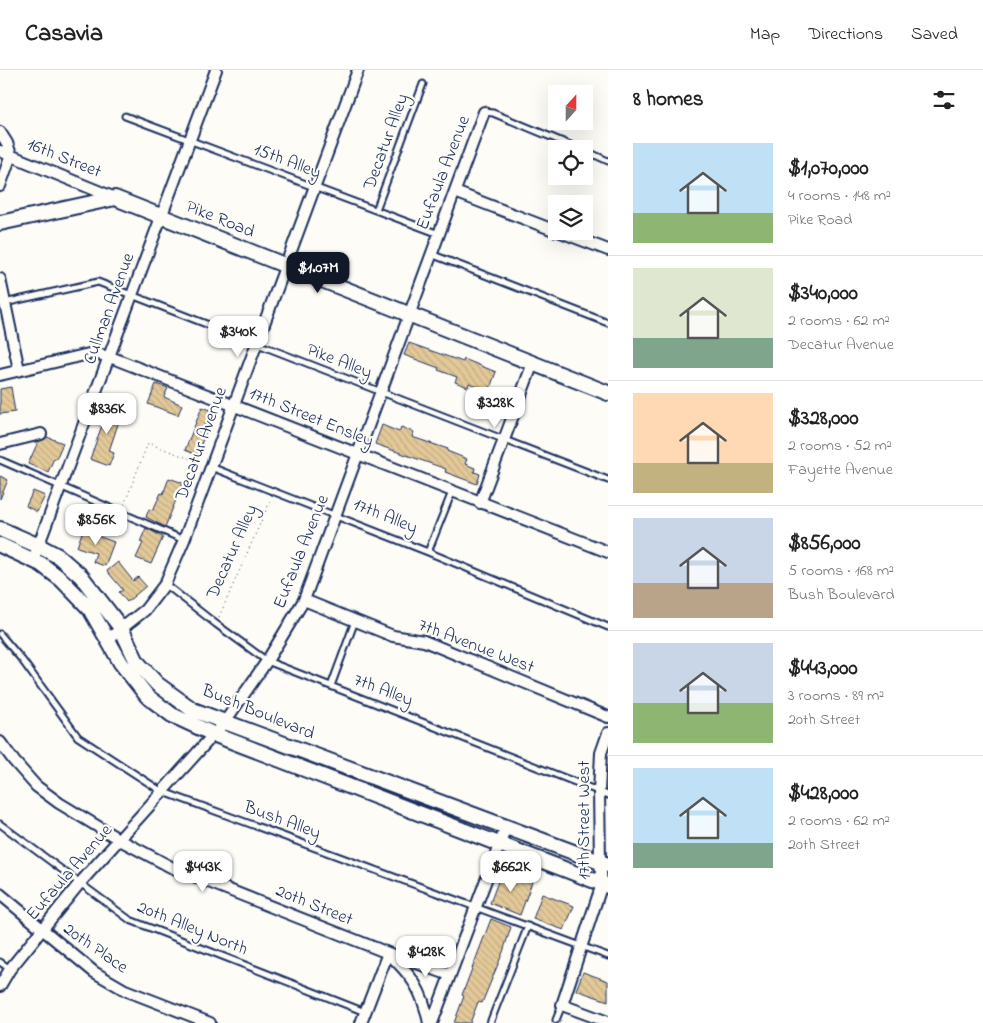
<!DOCTYPE html>
<meta charset="utf-8">
<style>
body{margin:0;font-family:"Indie Flower",sans-serif;background:#f6f6f6;color:#222;height:100vh;display:flex;flex-direction:column;font-size:19px;white-space:nowrap}
*{box-sizing:border-box;margin:0}
p{font-size:16px;color:#767676}
.icon{flex:none;width:28px;height:28px;fill:none;stroke:currentColor;stroke-width:2;stroke-linecap:round;stroke-linejoin:round}
.map{position:relative;flex:1;overflow:hidden}
.panel{display:flex;flex-direction:column;background:#fff;width:375px}
.panel>*{flex:none}
.needle{width:32px;rotate:21deg}
.buttons{position:absolute;left:548px;top:15px;display:grid;gap:10px}
.buttons a{display:grid;place-items:center;width:45px;height:45px;border-radius:0px;background:#fff;box-shadow:0 5px 20px #0002;font-size:25px}
.price{position:absolute;translate:-50% -42px;padding:0 11px;border-radius:10px;background:#fff;color:#222;font-size:16px;line-height:32px;filter:drop-shadow(0 1px 2px #0008)}
.price::after{content:'';position:absolute;left:50%;top:30px;width:15px;height:11px;margin-left:-8px;background:inherit;clip-path:polygon(0 0,100% 0,50% 100%)}
.price.on{background:#111827;color:#fff}
ul{padding:0;list-style:none}
li{display:flex;align-items:center;gap:15px;height:125px;padding:0 25px}
li+li{border-top:1px solid #e0e0e0}
li span{display:grid;place-items:center;flex:none;width:140px;height:100px;border-radius:0px;color:#555}
li>.icon{margin-inline-start:auto}
span .icon{width:60px;height:60px;fill:#fffc;stroke-width:1}
li b{font-size:21px}
h2{display:flex;justify-content:space-between;align-items:center;height:60px;padding:0 25px;font-size:21px}
header{display:flex;align-items:center;gap:30px;box-sizing:border-box;height:70px;padding:0 25px;background:#fff;border-bottom:1px solid #e0e0e0}
header strong{font-size:24px}
nav{display:flex;gap:28px;margin-inline-start:auto;font-size:18px}
main{display:flex;flex:1;min-height:0}
.map>svg:first-child{display:block}
</style>
<header>
<strong>Casavia</strong>
<nav><a>Map</a><a>Directions</a><a>Saved</a></nav>
</header>
<main>
<div class="map">
<svg width="608" height="953" viewBox="0 0 608 953">
<defs>
<pattern id="building-back-hatch" width="6" height="6" patternUnits="userSpaceOnUse" patternTransform="scale(1.25)"><rect width="6" height="6" fill="#e3c998"/><path d="M-1 5l2 2M0 0l6 6M5-1l2 2" fill="none" stroke="#c2ad85"/></pattern>
</defs>
<rect width="100%" height="100%" fill="#fdfcf7"/>
<filter id="ink" filterUnits="userSpaceOnUse"><feTurbulence type="fractalNoise" baseFrequency=".02" numOctaves="2"/><feDisplacementMap in="SourceGraphic" scale="10" xChannelSelector="R" yChannelSelector="G"/><feConvolveMatrix kernelMatrix="1 2 1 2 8 2 1 2 1" color-interpolation-filters="sRGB"/></filter>
<g filter="url(#ink)">
<path fill="url(#building-back-hatch)" stroke="#1b2f5e" d="M409 273 463 292 464 289 496 302 489 321 469 313 468 317 455 312 457 307 438 300 439 298 404 285Z
M156 314 168 318 164 327 182 335 178 345 148 334Z
M11 317 15 342 0 344V319Z
M111 330 124 336 109 381 114 383 109 396 90 389Z
M202 337 211 340 203 360 206 361 197 385 185 380Z
M382 355 399 362 401 357 414 362 412 367 448 379 447 381 467 389 465 394 475 398 474 402 480 404 477 414 445 402 446 399 375 374Z
M47 367 63 373 56 389 54 388 48 402 28 394 38 372 45 369Z
M0 406 8 410 0 429Z
M169 408 183 413 165 457 146 447 149 439 153 440 161 423 163 424Z
M33 421 45 426 37 442 26 436Z
M84 457 97 461 95 465 114 472 105 496 93 492 96 483 77 477Z
M146 458 163 467 151 494 136 488 143 473 140 472Z
M118 492 133 511 138 507 146 516 127 532 119 522 123 520 107 501Z
M502 801 532 812 520 845 490 833Z
M542 824 574 836 564 860 533 849Z
M491 849 511 857 503 882 482 933 478 932 470 953H454L464 926 462 925Z
M583 902 608 911V931L576 920Z"/>
<g fill="none" stroke-linecap="round" stroke-linejoin="round">
<g stroke="#1b2f5e" stroke-width="9">
<path id="lane" d="M484 42 493 43 580 79
M125 46 439 164
M584 80 608 91
M376 140 423 14
M431 184 608 253
M0 234 98 212 608 410
M0 390 184 470
M211 397 428 482 608 557
M428 482 452 422
M165 514 216 554 267 591 608 725
M0 564 22 590 78 667 161 721 608 886
M331 616 355 551
M0 754 130 850 365 942
M0 892 10 899
M556 950 562 935
M490 953 528 856"/>
</g>
<g stroke="#1b2f5e" stroke-width="14">
<path id="street" d="M0 62 7 73 11 85 0 116
M0 81 115 128
M455 122 556 161
M558 161 608 180
M0 209 19 300
M0 305 93 283 110 287 608 482
M0 374 41 364
M480 433 533 293
M33 490 216 0
M304 530 393 566 424 571 608 647
M107 570 145 540 165 514 184 470 358 0
M608 663 601 683 599 721 600 792 602 814 562 935 608 952
M0 672 14 691 36 716 59 733 120 770 171 797 388 883 450 905
M0 824 94 902 125 920 210 953
M0 916 10 899 79 814 224 653 267 591 304 530 484 42
M361 953 388 883C412 906 422 919 429 953
M432 953 506 757"/>
</g>
<g stroke="#1b2f5e" stroke-width="18">
<path id="secondary" d="M0 153 115 128 608 323
M0 459 39 476 58 486 81 506 121 558 137 592 157 614 193 640 608 795
M0 475 41 494 62 510 90 539 121 593 147 626 172 645 213 664 608 816"/>
</g>
<path stroke="#1b2f5e" stroke-width="1" stroke-dasharray="1 4" stroke-linecap="butt" d="M124 435 148 373 201 393
M219 547 271 429"/>
<use href="#lane" stroke="#fdfcf7" stroke-width="5"/>
<use href="#street" stroke="#fdfcf7" stroke-width="10"/>
<use href="#secondary" stroke="#fdfcf7" stroke-width="14"/>
</g>
</g>
<g text-anchor="middle" dominant-baseline="central" stroke-width="4.5" stroke-linejoin="round" paint-order="stroke">
<g font-size="18" fill="#1b2f5e" stroke="#fdfcf7">
<text transform="translate(387 72) rotate(-70)">Decatur Alley</text>
<text transform="translate(64 89) rotate(22)">16th Street</text>
<text transform="translate(287 92) rotate(21)">15th Alley</text>
<text transform="translate(444 103) rotate(-69)">Eufaula Avenue</text>
<text transform="translate(220 150) rotate(22)">Pike Road</text>
<text transform="translate(110 239) rotate(-70)">Cullman Avenue</text>
<text transform="translate(339 292) rotate(21)">Pike Alley</text>
<text transform="translate(311 348) rotate(22)">17th Street Ensley</text>
<text transform="translate(202 374) rotate(-70)">Decatur Avenue</text>
<text transform="translate(385 447) rotate(22)">17th Alley</text>
<text transform="translate(233 482) rotate(-66)">Decatur Alley</text>
<text transform="translate(302 482) rotate(-68)">Eufaula Avenue</text>
<text transform="translate(476 577) rotate(21)">7th Avenue West</text>
<text transform="translate(383 621) rotate(21)">7th Alley</text>
<text transform="translate(258 643) rotate(22)">Bush Boulevard</text>
<text transform="translate(585 750) rotate(-90)">17th Street West</text>
<text transform="translate(282 751) rotate(20)">Bush Alley</text>
<text transform="translate(70 803) rotate(-49)">Eufaula Avenue</text>
<text transform="translate(314 836) rotate(22)">20th Street</text>
<text transform="translate(192 859) rotate(22)">20th Alley North</text>
<text transform="translate(95 879) rotate(35)">20th Place</text>
</g>
</g>
</svg>
<div class="buttons">
<a><svg class="needle" viewBox="-14 -14 28 28"><path d="M0-13l5 13h-10z" fill="#e53935"/><path d="M0 13l5-13h-10z" fill="#767676"/></svg></a>
<a><svg class="icon" aria-label="locate" viewBox="0 0 24 24"><circle cx="12" cy="12" r="6"/><path d="M12 2v4M12 18v4M2 12h4M18 12h4"/></svg></a>
<a><svg class="icon" aria-label="layers" viewBox="0 0 24 24"><path d="M12 4l9 5-9 5-9-5zM3 14l9 5 9-5"/></svg></a>
</div>
<b class="price on" style="left:318px;top:224px">$1.07M</b>
<b class="price" style="left:238px;top:288px">$340K</b>
<b class="price" style="left:495px;top:359px">$328K</b>
<b class="price" style="left:107px;top:365px">$836K</b>
<b class="price" style="left:96px;top:476px">$856K</b>
<b class="price" style="left:203px;top:823px">$443K</b>
<b class="price" style="left:511px;top:823px">$662K</b>
<b class="price" style="left:426px;top:908px">$428K</b>
</div>
<section class="panel">
<h2>8 homes<svg class="icon" aria-label="filters" viewBox="0 0 24 24"><path d="M4 7h16M4 17h16"/><circle cx="9" cy="7" r="2"/><circle cx="15" cy="17" r="2"/></svg></h2>
<ul>
<li><span style="background:linear-gradient(#bfe0f5 70%,#8fb573 0)"><svg class="icon" aria-label="home" viewBox="0 0 24 24"><path d="M3 11l9-7 9 7M6 9v11h12V9"/></svg></span><div><b>$1,070,000</b><p>4 rooms · 148 m²</p><p>Pike Road</p></div></li>
<li><span style="background:linear-gradient(#dfe7d0 70%,#7fa58c 0)"><svg class="icon" aria-label="home" viewBox="0 0 24 24"><path d="M3 11l9-7 9 7M6 9v11h12V9"/></svg></span><div><b>$340,000</b><p>2 rooms · 62 m²</p><p>Decatur Avenue</p></div></li>
<li><span style="background:linear-gradient(#ffd9b3 70%,#c2b280 0)"><svg class="icon" aria-label="home" viewBox="0 0 24 24"><path d="M3 11l9-7 9 7M6 9v11h12V9"/></svg></span><div><b>$328,000</b><p>2 rooms · 52 m²</p><p>Fayette Avenue</p></div></li>
<li><span style="background:linear-gradient(#c9d6e8 65%,#b9a48a 0)"><svg class="icon" aria-label="home" viewBox="0 0 24 24"><path d="M3 11l9-7 9 7M6 9v11h12V9"/></svg></span><div><b>$856,000</b><p>5 rooms · 168 m²</p><p>Bush Boulevard</p></div></li>
<li><span style="background:linear-gradient(#c9d6e8 60%,#8fb573 0)"><svg class="icon" aria-label="home" viewBox="0 0 24 24"><path d="M3 11l9-7 9 7M6 9v11h12V9"/></svg></span><div><b>$443,000</b><p>3 rooms · 89 m²</p><p>20th Street</p></div></li>
<li><span style="background:linear-gradient(#bfe0f5 75%,#7fa58c 0)"><svg class="icon" aria-label="home" viewBox="0 0 24 24"><path d="M3 11l9-7 9 7M6 9v11h12V9"/></svg></span><div><b>$428,000</b><p>2 rooms · 62 m²</p><p>20th Street</p></div></li>
</ul>
</section>
</main>
